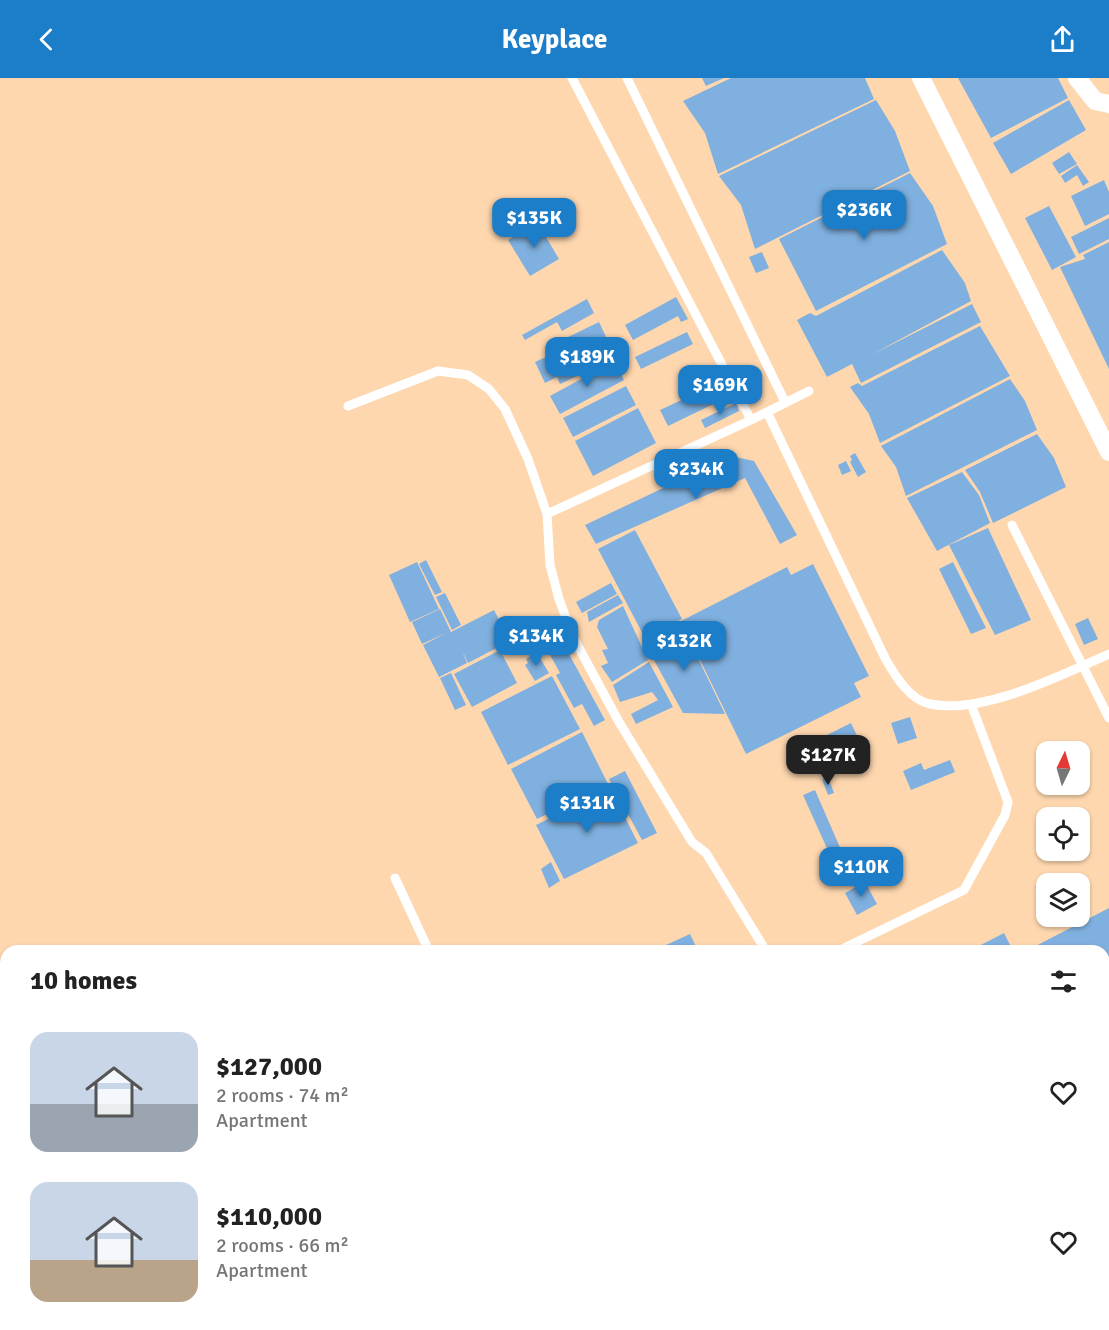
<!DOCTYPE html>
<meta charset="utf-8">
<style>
body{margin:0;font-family:Signika,sans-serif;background:#f6f6f6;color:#222;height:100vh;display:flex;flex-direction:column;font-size:22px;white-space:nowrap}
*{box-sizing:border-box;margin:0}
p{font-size:20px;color:#767676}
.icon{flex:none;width:33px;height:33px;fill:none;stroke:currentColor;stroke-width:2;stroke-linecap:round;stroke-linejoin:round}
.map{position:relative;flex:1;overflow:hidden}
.details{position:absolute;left:0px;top:867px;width:1110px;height:386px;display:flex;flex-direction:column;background:#fff;border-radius:18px 18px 0 0;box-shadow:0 2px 4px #0004}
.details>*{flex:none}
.needle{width:39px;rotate:5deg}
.controls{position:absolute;left:1036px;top:663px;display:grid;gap:12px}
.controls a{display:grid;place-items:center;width:54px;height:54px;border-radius:12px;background:#fff;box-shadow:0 2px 4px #0004;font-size:30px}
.price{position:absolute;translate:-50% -51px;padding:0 14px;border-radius:12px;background:#1c7dc9;color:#fff;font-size:20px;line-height:39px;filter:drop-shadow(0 2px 3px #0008)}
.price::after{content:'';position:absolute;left:50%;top:36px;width:18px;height:14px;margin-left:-9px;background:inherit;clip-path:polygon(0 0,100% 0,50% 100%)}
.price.current{background:#222;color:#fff}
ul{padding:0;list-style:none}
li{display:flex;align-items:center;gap:18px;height:150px;padding:0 30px}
li span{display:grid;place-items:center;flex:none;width:168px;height:120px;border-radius:18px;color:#555}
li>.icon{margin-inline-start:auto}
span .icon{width:72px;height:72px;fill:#fffc;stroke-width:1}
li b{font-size:26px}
h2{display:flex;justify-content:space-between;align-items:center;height:72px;padding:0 30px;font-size:26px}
header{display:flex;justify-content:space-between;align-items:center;height:78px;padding:0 30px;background:#1c7dc9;color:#fff;font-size:27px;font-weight:700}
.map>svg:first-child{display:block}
</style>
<header><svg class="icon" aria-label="back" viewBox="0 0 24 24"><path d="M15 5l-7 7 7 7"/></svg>Keyplace<svg class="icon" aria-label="share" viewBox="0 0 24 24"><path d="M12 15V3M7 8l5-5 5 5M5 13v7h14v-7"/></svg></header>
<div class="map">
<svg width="1109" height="1252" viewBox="0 0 1109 1252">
<rect width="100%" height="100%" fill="#fed7af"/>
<path fill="#7fb0df" d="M702 0H724L706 8Z
M731 0H865L874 21 718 96 705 55 683 23Z
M958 0H1058L1068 20 991 60Z
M876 22 895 53 910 93 755 171 741 127 719 98Z
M1069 22 1086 52 1011 96 993 65Z
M1069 74 1077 86 1059 96 1052 85Z
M1077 87 1089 104 1083 108 1077 97 1065 105 1061 98Z
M910 95 933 128 947 166 816 233 779 161Z
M1104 102 1109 114V136L1085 148 1071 118Z
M1049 128 1076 179 1052 192 1025 140Z
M1109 140V161L1079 176 1071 159Z
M537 144 559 181 530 198 508 162Z
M1109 164V291L1060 189 1085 181 1083 177Z
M942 172 965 205 971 223 871 277 972 226 981 244 861 305 852 286 827 299 797 242 810 235 816 238Z
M762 174 769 190 756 195 749 179Z
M676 219 688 241 681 244 678 238 633 262 625 247Z
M587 221 594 235 562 253 557 244 525 262 522 257Z
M599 244 616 280 560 306 557 299 545 305 535 284 570 268 566 260Z
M980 248 1010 298 880 365 869 336 850 309 858 305 862 308Z
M687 254 693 266 641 291 635 279Z
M614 283 624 302 560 336 550 318Z
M1010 301 1025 323 1037 352 906 418 896 389 881 368Z
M720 304 728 319 668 348 660 332Z
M626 308 636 327 573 359 563 340Z
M736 325 739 333 705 350 701 342Z
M638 330 656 365 593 398 575 363Z
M1037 356 1054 380 1066 409 993 445 980 414 965 392Z
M855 375 866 394 858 399 850 384 852 382 850 378Z
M731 378 754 383 797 457 780 466 745 400 596 466 585 447Z
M846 383 851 393 842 397 838 387Z
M962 394 979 417 990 445 937 473 907 420Z
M988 450 1031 542 995 557 949 467Z
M635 452 682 541 645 560 598 471Z
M426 482 442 514 435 517 419 486Z
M417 484 439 531 410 544 389 497Z
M953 484 986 550 971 556 939 491Z
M813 486 869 598 854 605 861 619 746 676 681 543 787 489 791 497Z
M611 505 617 516 582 535 576 524Z
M445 515 461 547 452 552 436 519Z
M618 517 623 525 589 544 587 534Z
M623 528 648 582 612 604 601 588 608 585 602 572 608 571 597 549 599 542Z
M440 531 451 554 494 532 510 563 468 585 462 572 467 585 439 599 423 567 446 555 422 566 412 544Z
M1088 540 1098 561 1084 567 1075 546Z
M552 545 605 642 594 648 582 626 574 630 556 597 560 595 537 553Z
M681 545 725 636 683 635 644 564Z
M500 572 517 605 472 629 454 596Z
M537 575 549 595 535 603 525 587 528 585 526 581Z
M649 584 673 629 636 646 631 636 658 622 652 614 620 624 613 607Z
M451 595 466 627 455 632 440 600Z
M552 598 580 651 508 687 481 634Z
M910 639 917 660 898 666 891 645Z
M851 645 860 664 830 678 821 660Z
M582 654 608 706 537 741 511 691Z
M950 682 955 694 911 712 903 693 921 685 924 692Z
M625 693 657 755 642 762 609 701Z
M828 699 834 715 828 717 822 701Z
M610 710 638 765 564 801 536 747Z
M815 712 845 781 834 786 803 717Z
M551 784 560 803 549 810 541 791Z
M865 804 877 826 857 837 845 815Z
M1109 830V946L1104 948V873H1026Z
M1004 855 1013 873H969Z
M690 856 698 873H653Z
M715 1246H721L724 1252H704Z
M727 1246H769L772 1252H730Z"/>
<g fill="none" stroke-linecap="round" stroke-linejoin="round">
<path stroke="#fff" stroke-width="9" d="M572 0 751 342
M627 0 785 324
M348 328 438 293 468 297 489 311 505 331 528 381 547 436 550 487 559 521 573 559 619 644 692 764 706 775 766 873
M767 334 886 582C896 599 910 622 930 626 983 637 1061 597 1109 576
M547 436 751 342 809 313
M1012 447 1109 640
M395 800 429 873
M838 873 964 812 1005 737 1008 724 971 626
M1104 977 1109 975
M1104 1108 1109 1106
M675 1252 682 1246"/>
<path stroke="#fff" stroke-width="18" d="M921 0 1109 374
M1077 0 1095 23 1109 26
M1104 1191 1109 1188
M445 1246 447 1252
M1079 1246 1082 1252
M986 1252 996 1246"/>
</g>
</svg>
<div class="controls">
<a><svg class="needle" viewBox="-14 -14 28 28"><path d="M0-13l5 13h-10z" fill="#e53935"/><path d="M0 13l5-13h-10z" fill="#767676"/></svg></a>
<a><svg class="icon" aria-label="locate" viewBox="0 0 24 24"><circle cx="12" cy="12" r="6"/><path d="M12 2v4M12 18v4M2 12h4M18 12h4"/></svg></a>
<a><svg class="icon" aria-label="layers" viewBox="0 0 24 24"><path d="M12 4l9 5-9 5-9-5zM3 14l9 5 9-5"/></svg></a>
</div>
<b class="price" style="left:864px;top:163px">$236K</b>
<b class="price" style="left:534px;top:171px">$135K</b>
<b class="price" style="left:587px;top:310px">$189K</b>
<b class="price" style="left:720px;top:338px">$169K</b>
<b class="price" style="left:696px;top:422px">$234K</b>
<b class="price" style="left:536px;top:589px">$134K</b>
<b class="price" style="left:684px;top:594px">$132K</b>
<b class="price current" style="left:828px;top:708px">$127K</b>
<b class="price" style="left:587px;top:756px">$131K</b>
<b class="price" style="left:861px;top:820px">$110K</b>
<section class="details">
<h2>10 homes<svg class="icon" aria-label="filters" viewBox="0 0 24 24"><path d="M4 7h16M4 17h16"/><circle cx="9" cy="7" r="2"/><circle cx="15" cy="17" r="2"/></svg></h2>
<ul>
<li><span style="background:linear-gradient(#c9d6e8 60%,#9aa5b1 0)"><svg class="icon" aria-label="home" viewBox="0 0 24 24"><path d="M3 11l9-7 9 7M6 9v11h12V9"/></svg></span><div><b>$127,000</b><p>2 rooms · 74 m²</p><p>Apartment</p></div><svg class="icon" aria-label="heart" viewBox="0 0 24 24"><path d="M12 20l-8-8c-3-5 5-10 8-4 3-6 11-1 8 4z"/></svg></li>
<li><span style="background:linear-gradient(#c9d6e8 65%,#b9a48a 0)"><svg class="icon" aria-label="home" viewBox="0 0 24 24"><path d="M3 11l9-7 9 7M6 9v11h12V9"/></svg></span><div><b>$110,000</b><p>2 rooms · 66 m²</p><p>Apartment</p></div><svg class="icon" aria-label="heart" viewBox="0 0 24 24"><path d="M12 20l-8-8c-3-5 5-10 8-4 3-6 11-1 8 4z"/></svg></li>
</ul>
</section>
</div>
